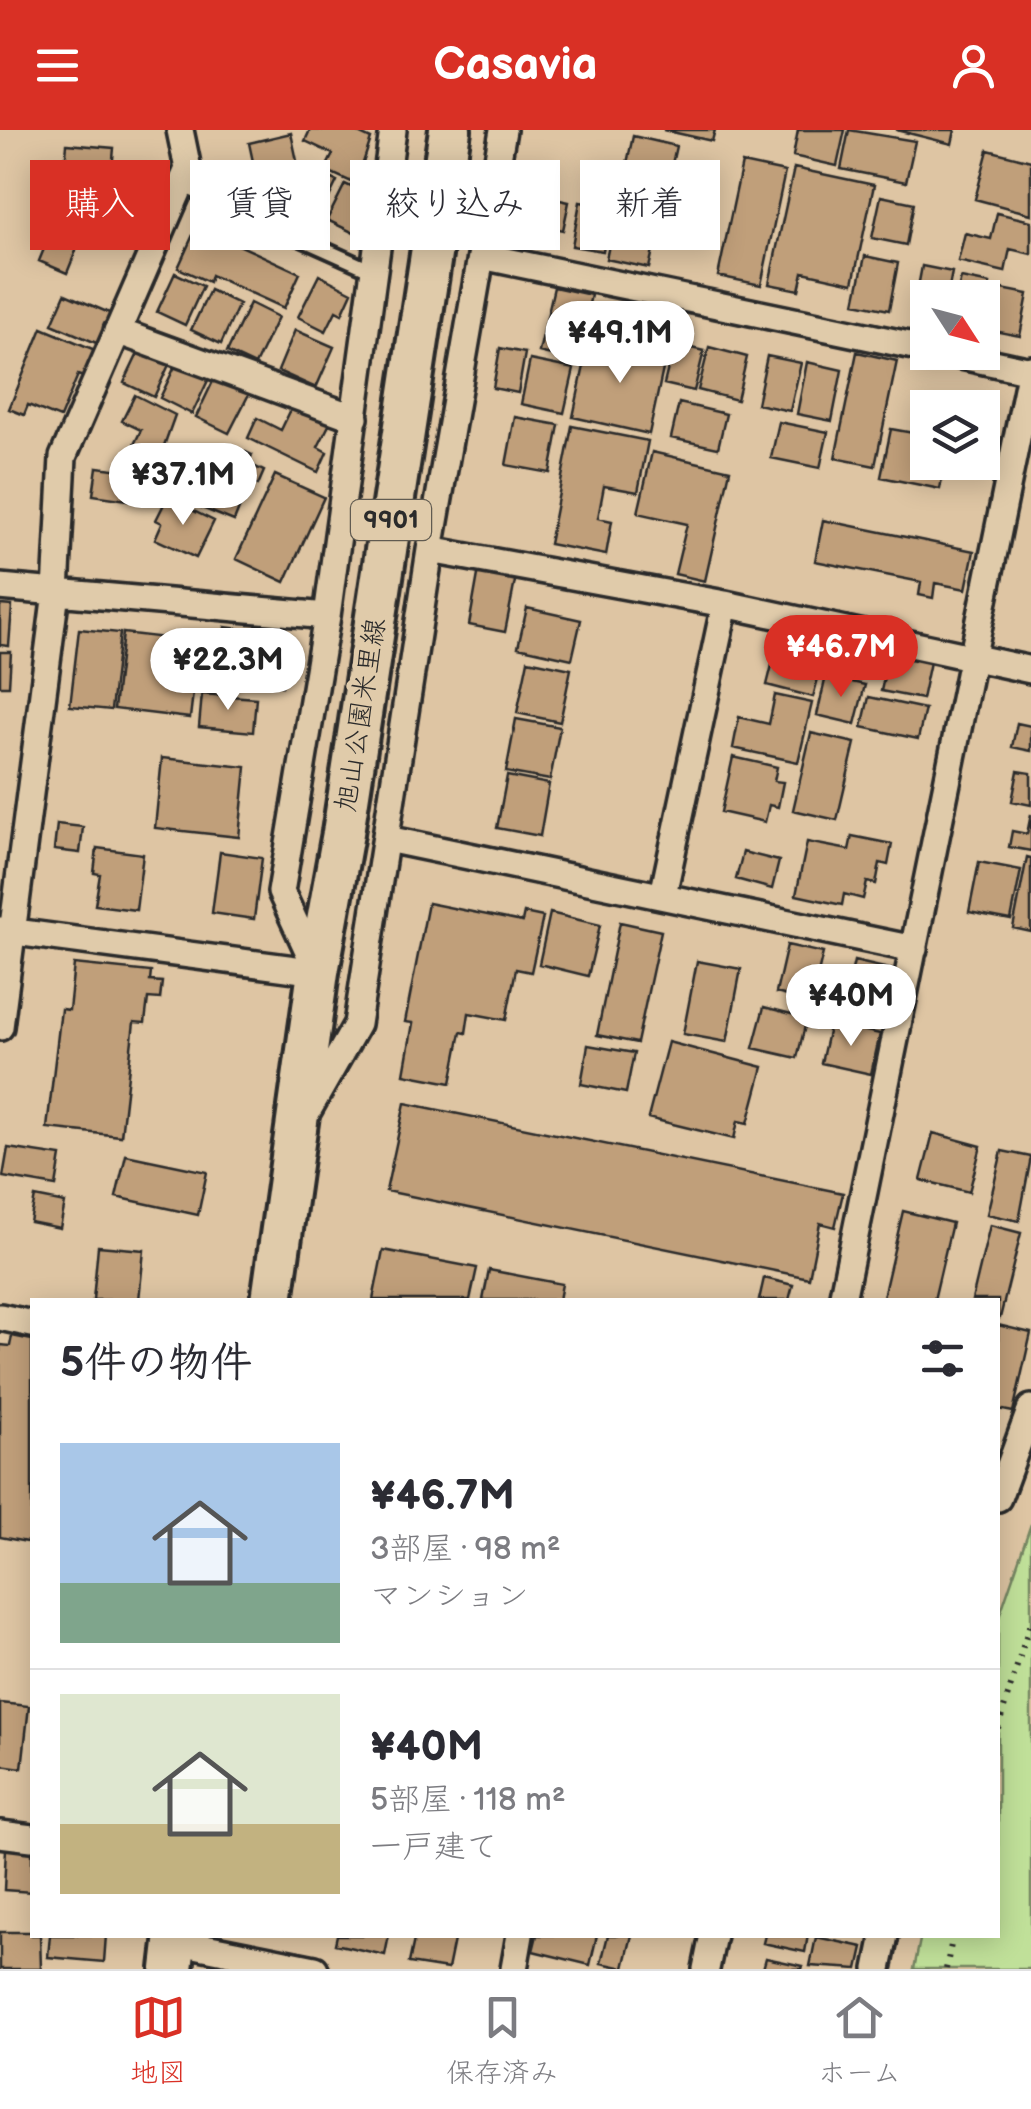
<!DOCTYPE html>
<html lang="ja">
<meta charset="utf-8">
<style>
body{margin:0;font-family:"Balsamiq Sans","Klee One",sans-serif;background:#f7f7f7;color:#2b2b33;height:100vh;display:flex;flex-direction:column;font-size:38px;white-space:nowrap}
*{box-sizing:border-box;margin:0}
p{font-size:32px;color:#7c7c81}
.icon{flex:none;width:55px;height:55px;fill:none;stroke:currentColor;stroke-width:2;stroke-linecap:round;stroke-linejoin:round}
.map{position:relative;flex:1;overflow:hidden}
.drawer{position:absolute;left:30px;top:1168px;width:970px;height:640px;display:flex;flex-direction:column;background:#fff;border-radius:0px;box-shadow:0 5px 25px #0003}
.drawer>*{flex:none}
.banner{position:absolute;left:30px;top:30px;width:972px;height:90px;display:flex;gap:20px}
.needle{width:65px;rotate:126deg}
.fabs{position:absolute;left:910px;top:150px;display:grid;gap:20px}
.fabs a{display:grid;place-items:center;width:90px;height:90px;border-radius:0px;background:#fff;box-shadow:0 5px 25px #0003;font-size:50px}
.price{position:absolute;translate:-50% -85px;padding:0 22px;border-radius:35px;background:#fff;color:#222;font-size:32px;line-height:65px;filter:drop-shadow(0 2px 5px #0008)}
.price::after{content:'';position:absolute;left:50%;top:60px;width:30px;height:22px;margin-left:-15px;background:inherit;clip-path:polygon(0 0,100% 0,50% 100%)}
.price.selected{background:#d93025;color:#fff}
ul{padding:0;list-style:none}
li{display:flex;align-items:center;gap:30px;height:250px;padding:0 30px}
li+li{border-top:2px solid #e1e1e2}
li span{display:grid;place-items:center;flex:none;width:280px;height:200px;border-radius:0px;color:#555}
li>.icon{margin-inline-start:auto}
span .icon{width:120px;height:120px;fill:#fffc;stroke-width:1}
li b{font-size:42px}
h2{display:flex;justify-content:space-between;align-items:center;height:120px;padding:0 30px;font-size:42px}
.tag{padding:0 35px;border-radius:0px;background:#fff;box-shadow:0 5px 25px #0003;font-size:35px;line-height:90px}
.tag.selected{background:#d93025;color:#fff}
header{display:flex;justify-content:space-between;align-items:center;height:130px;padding:0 30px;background:#d93025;color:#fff;font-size:45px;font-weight:700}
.tabs{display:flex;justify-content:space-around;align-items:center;height:140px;border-top:2px solid #e1e1e2;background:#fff;font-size:28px;color:#7c7c81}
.tabs a{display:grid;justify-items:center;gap:5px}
.tabs .selected{color:#d93025}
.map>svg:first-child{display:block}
</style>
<header><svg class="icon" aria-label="menu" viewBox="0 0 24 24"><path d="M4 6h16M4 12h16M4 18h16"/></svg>Casavia<svg class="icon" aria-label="person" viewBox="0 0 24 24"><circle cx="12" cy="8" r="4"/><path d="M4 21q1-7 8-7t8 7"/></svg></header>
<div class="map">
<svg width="1031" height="1839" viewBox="0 0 1031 1839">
<rect width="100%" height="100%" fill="#dec5a3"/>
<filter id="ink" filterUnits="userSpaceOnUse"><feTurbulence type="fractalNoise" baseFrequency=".01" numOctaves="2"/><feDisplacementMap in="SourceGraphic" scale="20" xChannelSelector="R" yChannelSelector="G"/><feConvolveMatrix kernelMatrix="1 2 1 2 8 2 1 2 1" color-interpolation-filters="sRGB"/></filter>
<g filter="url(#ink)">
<path fill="#c0e099" stroke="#768662" stroke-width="2.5" d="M1031 1394V1839H914L921 1805H998V1490Z"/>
<path fill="#c09f7a" stroke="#2b2b2b" stroke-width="2.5" d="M310 0H352L371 9 356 54 325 40 333 24 305 11Z
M663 0H715L712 11Z
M798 0H845L837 36 793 26Z
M849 0 915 11 906 52 841 39Z
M896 0H955L952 14Z
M291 3 300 45 258 55 249 13Z
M633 6 676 16 649 138 606 129Z
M67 14 114 18 112 40 106 39 105 49 64 45Z
M988 20 1031 31V84L975 69Z
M742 33 785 42 761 155 718 146Z
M794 38 874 55 853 153 803 142 799 160 769 154Z
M312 39 337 51 321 84 297 73Z
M345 54 372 67 354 103 327 90Z
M528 63 569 72 563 100 522 91Z
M74 66 95 74 67 143 39 131 59 82 67 85Z
M881 66 914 73 906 115 872 108Z
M580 72 611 77 603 121 572 116Z
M997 83 1031 91V124L1010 119 1005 142 958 131 965 103 991 109Z
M197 96 300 143 284 178 211 145 209 152 178 138Z
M865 126 898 133 889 180 855 173Z
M922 136 952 142 947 168H928V192L912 189Z
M175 143 203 156 185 195 157 182Z
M319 145 352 162 342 184 336 181 326 201 298 187Z
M961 148 990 154 982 189V168H956Z
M554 157 591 165 576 231 539 222Z
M997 158 1028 164 1020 206 989 200Z
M210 160 239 174 221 214 191 200Z
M65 164 114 185 101 215 52 194Z
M250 173 278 187 255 235 227 222Z
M42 198 100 222 89 249 78 245 60 288 28 275 24 285 9 279Z
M295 200 334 217 316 258 278 241Z
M590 208 666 225 649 304 573 287Z
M144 211 174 224 154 267 124 253Z
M674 214 704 221 694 261 664 254Z
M709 217 747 227 737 270 698 260Z
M500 218 525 223 518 263 493 258Z
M857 222 897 231 875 336 835 328Z
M767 226 801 233 790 281 757 274Z
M179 228 211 244 192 284 160 268Z
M530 230 574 239 564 283 521 274Z
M807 232 842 240 832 291 797 284Z
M216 245 250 262 229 303 196 287Z
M135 265 175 285 156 338 129 325 141 300 122 291Z
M294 273 331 291 318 317 327 322 318 342 248 308 257 288 281 300Z
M679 273 726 284 718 318 671 308Z
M515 287 559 295 550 343 506 335Z
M779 292 828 302 820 338 771 328Z
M922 294 928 295V332H945L940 359 881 347 891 299 919 304Z
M572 296 648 311 638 362 604 356 598 388 612 391 606 425 549 414Z
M241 320 252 325 249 334 264 341 258 355 250 352 234 391 202 378 226 323 237 329Z
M652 322 730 340 705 451 675 444 687 394 638 383Z
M97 337 147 343 142 372 93 365Z
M275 345 324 367 285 452 236 429Z
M167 368 214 391 196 428 155 409 162 393 156 390Z
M823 390 974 421 966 459 935 453 933 468 919 465 921 452 815 431Z
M479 439 516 446 505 502 469 495Z
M0 475 12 476 9 516 0 515Z
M527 478 581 490 572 529 518 517Z
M225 497 240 499 238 510 287 516 282 556 203 547 207 507 223 509Z
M79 499 120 503 111 580 70 576Z
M123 503 199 512 190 588 114 579Z
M779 507 826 519 813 567 767 555Z
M0 522H11L9 556H0Z
M889 524 930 532 922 569 881 561Z
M528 530 571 539 560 592 517 583Z
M826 546 865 555 855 594 817 585Z
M202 564 256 568 253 602 199 597Z
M775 565 812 573 798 632 733 618 739 587 769 594Z
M869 567 925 579 918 609 862 597Z
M516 589 560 597 550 650 506 642Z
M1017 593 1031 596V621L1012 617Z
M811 603 855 613 837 690 793 680Z
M733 627 777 637 774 651 783 652 778 677 769 675 765 692 721 682Z
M162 628 246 637 239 707 155 698Z
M1018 641 1031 643V675L1012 671Z
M507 646 549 654 540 706 497 698Z
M1031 684V721L1009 717 1012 701 1027 704Z
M57 694 83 697 80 723 54 720Z
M852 706 892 714 888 735 880 733 876 754 867 752 863 769 844 764 842 775 796 765 807 712 849 720Z
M97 718 143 724 136 780 95 775 100 744 94 743Z
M220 722 262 728 254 789 212 783Z
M743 722 779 731 772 759 736 749Z
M1027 727 1031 728V802L1013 798Z
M979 732 1021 740 1011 790 969 782Z
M428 773 522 792 524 783 543 787 531 842 516 839 506 890 469 883 466 903 461 902 451 953 404 944 413 893 405 892Z
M550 783 600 795 588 846 539 834Z
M620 792 661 801 637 913 597 905Z
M787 815 823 823 811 872 776 863Z
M697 831 741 839 727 912 683 904Z
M854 831 893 840 879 898 841 889Z
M74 834 151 842 150 851 162 852 160 869 148 868 145 893 134 892 121 1006 47 998 61 879 69 880Z
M764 877 807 888 797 928 753 918Z
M830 893 880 904 871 944 821 933Z
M668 912 763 937 748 993 738 991 734 1009 648 988Z
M588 915 634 923 626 963 581 954Z
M405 973 843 1063 835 1097 820 1093 809 1148 386 1061Z
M933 1003 981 1016 969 1062 921 1050Z
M8 1018 61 1026 56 1056 3 1047Z
M1002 1021 1031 1027 1019 1091 987 1084Z
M126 1025 207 1042 198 1085 116 1067Z
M35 1067 65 1073 60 1098 30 1092Z
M903 1081 952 1093 934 1170 883 1167Z
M990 1095 1021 1103 1000 1188H998V1170H972Z
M98 1116 144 1120 139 1170H93Z
M383 1120 477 1138 470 1170H373Z
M489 1140 562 1154 559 1170H483Z
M764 1148 793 1155 789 1170H759Z
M998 1195 1031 1203 1013 1282 998 1279Z
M12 1206 32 1210V1413L0 1407V1215L10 1216Z
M0 1573 29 1576 22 1638 0 1635Z
M6 1718 32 1719V1762L4 1760Z
M0 1802H32V1805H40L41 1839H0Z
M50 1805H106L104 1832 48 1827Z
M337 1805H389L385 1825 335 1814Z
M415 1805H455L448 1839 409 1833Z
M537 1805H597L590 1835 533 1821Z
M608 1805H632L624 1838 601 1833Z
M765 1805H808L805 1822 763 1813Z
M816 1807 863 1817 858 1839 810 1836Z
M766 1828 803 1836 802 1839H763Z"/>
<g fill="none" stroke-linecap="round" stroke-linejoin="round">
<g stroke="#2b2b2b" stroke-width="20">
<path id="lane" d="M181 55 375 142"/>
</g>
<g stroke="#2b2b2b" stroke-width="32">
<path id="street" d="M482 126 928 219
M117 201 355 288
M943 222 1031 241
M430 420 725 474 1031 540
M0 457 327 486
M387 709 914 819
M663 765 725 474
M0 800 318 842
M316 838 281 762 327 486 393 0
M0 897 56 462 63 327 188 39 180 0
M306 984 357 894 430 420 503 0
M842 1170 1031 239
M0 1187 32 1194
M998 1368 1031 1278
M0 1704 32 1708
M175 1811 315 1839
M514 1839 520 1805
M706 1839 713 1805
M878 1839 885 1805"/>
</g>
<g stroke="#2b2b2b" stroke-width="48">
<path id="primary" d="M272 1170 318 842 343 703 450 0
M172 1839 176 1805"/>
</g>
<path stroke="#2b2b2b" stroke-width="6" stroke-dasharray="2.5 8" stroke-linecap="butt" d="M998 1598 1031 1490
M946 1839 953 1805"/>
<use href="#lane" stroke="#e0cbaa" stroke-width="12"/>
<use href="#street" stroke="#e0cbaa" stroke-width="25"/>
<use href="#primary" stroke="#e0cbaa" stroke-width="40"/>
</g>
</g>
<g text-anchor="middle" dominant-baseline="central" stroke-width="10" stroke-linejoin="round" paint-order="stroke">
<rect fill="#e0cbaa" stroke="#615b51" stroke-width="2.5" x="351" y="370" width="80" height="40" rx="8"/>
<g font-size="25" font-weight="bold" fill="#2b2b2b">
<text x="391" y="390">9901</text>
</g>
<g font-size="28" fill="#2b2b2b" stroke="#e0cbaa">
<text transform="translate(361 585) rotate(-81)">旭山公園米里線</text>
</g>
</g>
</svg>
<div class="fabs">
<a><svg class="needle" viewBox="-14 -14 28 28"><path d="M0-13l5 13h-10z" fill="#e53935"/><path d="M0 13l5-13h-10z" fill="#7c7c81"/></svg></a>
<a><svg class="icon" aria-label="layers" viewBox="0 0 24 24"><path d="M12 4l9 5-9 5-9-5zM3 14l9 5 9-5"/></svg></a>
</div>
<b class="price" style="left:620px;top:256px">¥49.1M</b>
<b class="price" style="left:183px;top:398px">¥37.1M</b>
<b class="price selected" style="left:841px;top:570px">¥46.7M</b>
<b class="price" style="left:228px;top:583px">¥22.3M</b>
<b class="price" style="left:851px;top:919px">¥40M</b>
<div class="banner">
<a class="tag selected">購入</a>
<a class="tag">賃貸</a>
<a class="tag">絞り込み</a>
<a class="tag">新着</a>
</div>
<section class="drawer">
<h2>5件の物件<svg class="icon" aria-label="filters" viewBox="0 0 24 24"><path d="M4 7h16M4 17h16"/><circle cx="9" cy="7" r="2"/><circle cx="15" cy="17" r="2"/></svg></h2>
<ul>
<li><span style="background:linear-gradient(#a9c7e8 70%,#7fa58c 0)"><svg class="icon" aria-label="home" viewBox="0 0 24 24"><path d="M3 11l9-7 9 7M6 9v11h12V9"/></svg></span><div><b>¥46.7M</b><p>3部屋 · 98 m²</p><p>マンション</p></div></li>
<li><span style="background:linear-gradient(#dfe7d0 65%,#c2b280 0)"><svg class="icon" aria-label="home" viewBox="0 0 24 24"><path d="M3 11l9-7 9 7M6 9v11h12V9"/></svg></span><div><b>¥40M</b><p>5部屋 · 118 m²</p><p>一戸建て</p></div></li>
</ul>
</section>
</div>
<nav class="tabs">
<a class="selected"><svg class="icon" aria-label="map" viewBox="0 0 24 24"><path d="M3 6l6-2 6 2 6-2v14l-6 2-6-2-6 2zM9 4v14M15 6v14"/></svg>地図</a>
<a><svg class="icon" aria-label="saved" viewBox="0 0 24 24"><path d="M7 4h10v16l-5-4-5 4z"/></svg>保存済み</a>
<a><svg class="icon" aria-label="home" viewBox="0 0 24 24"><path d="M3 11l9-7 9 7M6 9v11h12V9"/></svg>ホーム</a>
</nav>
